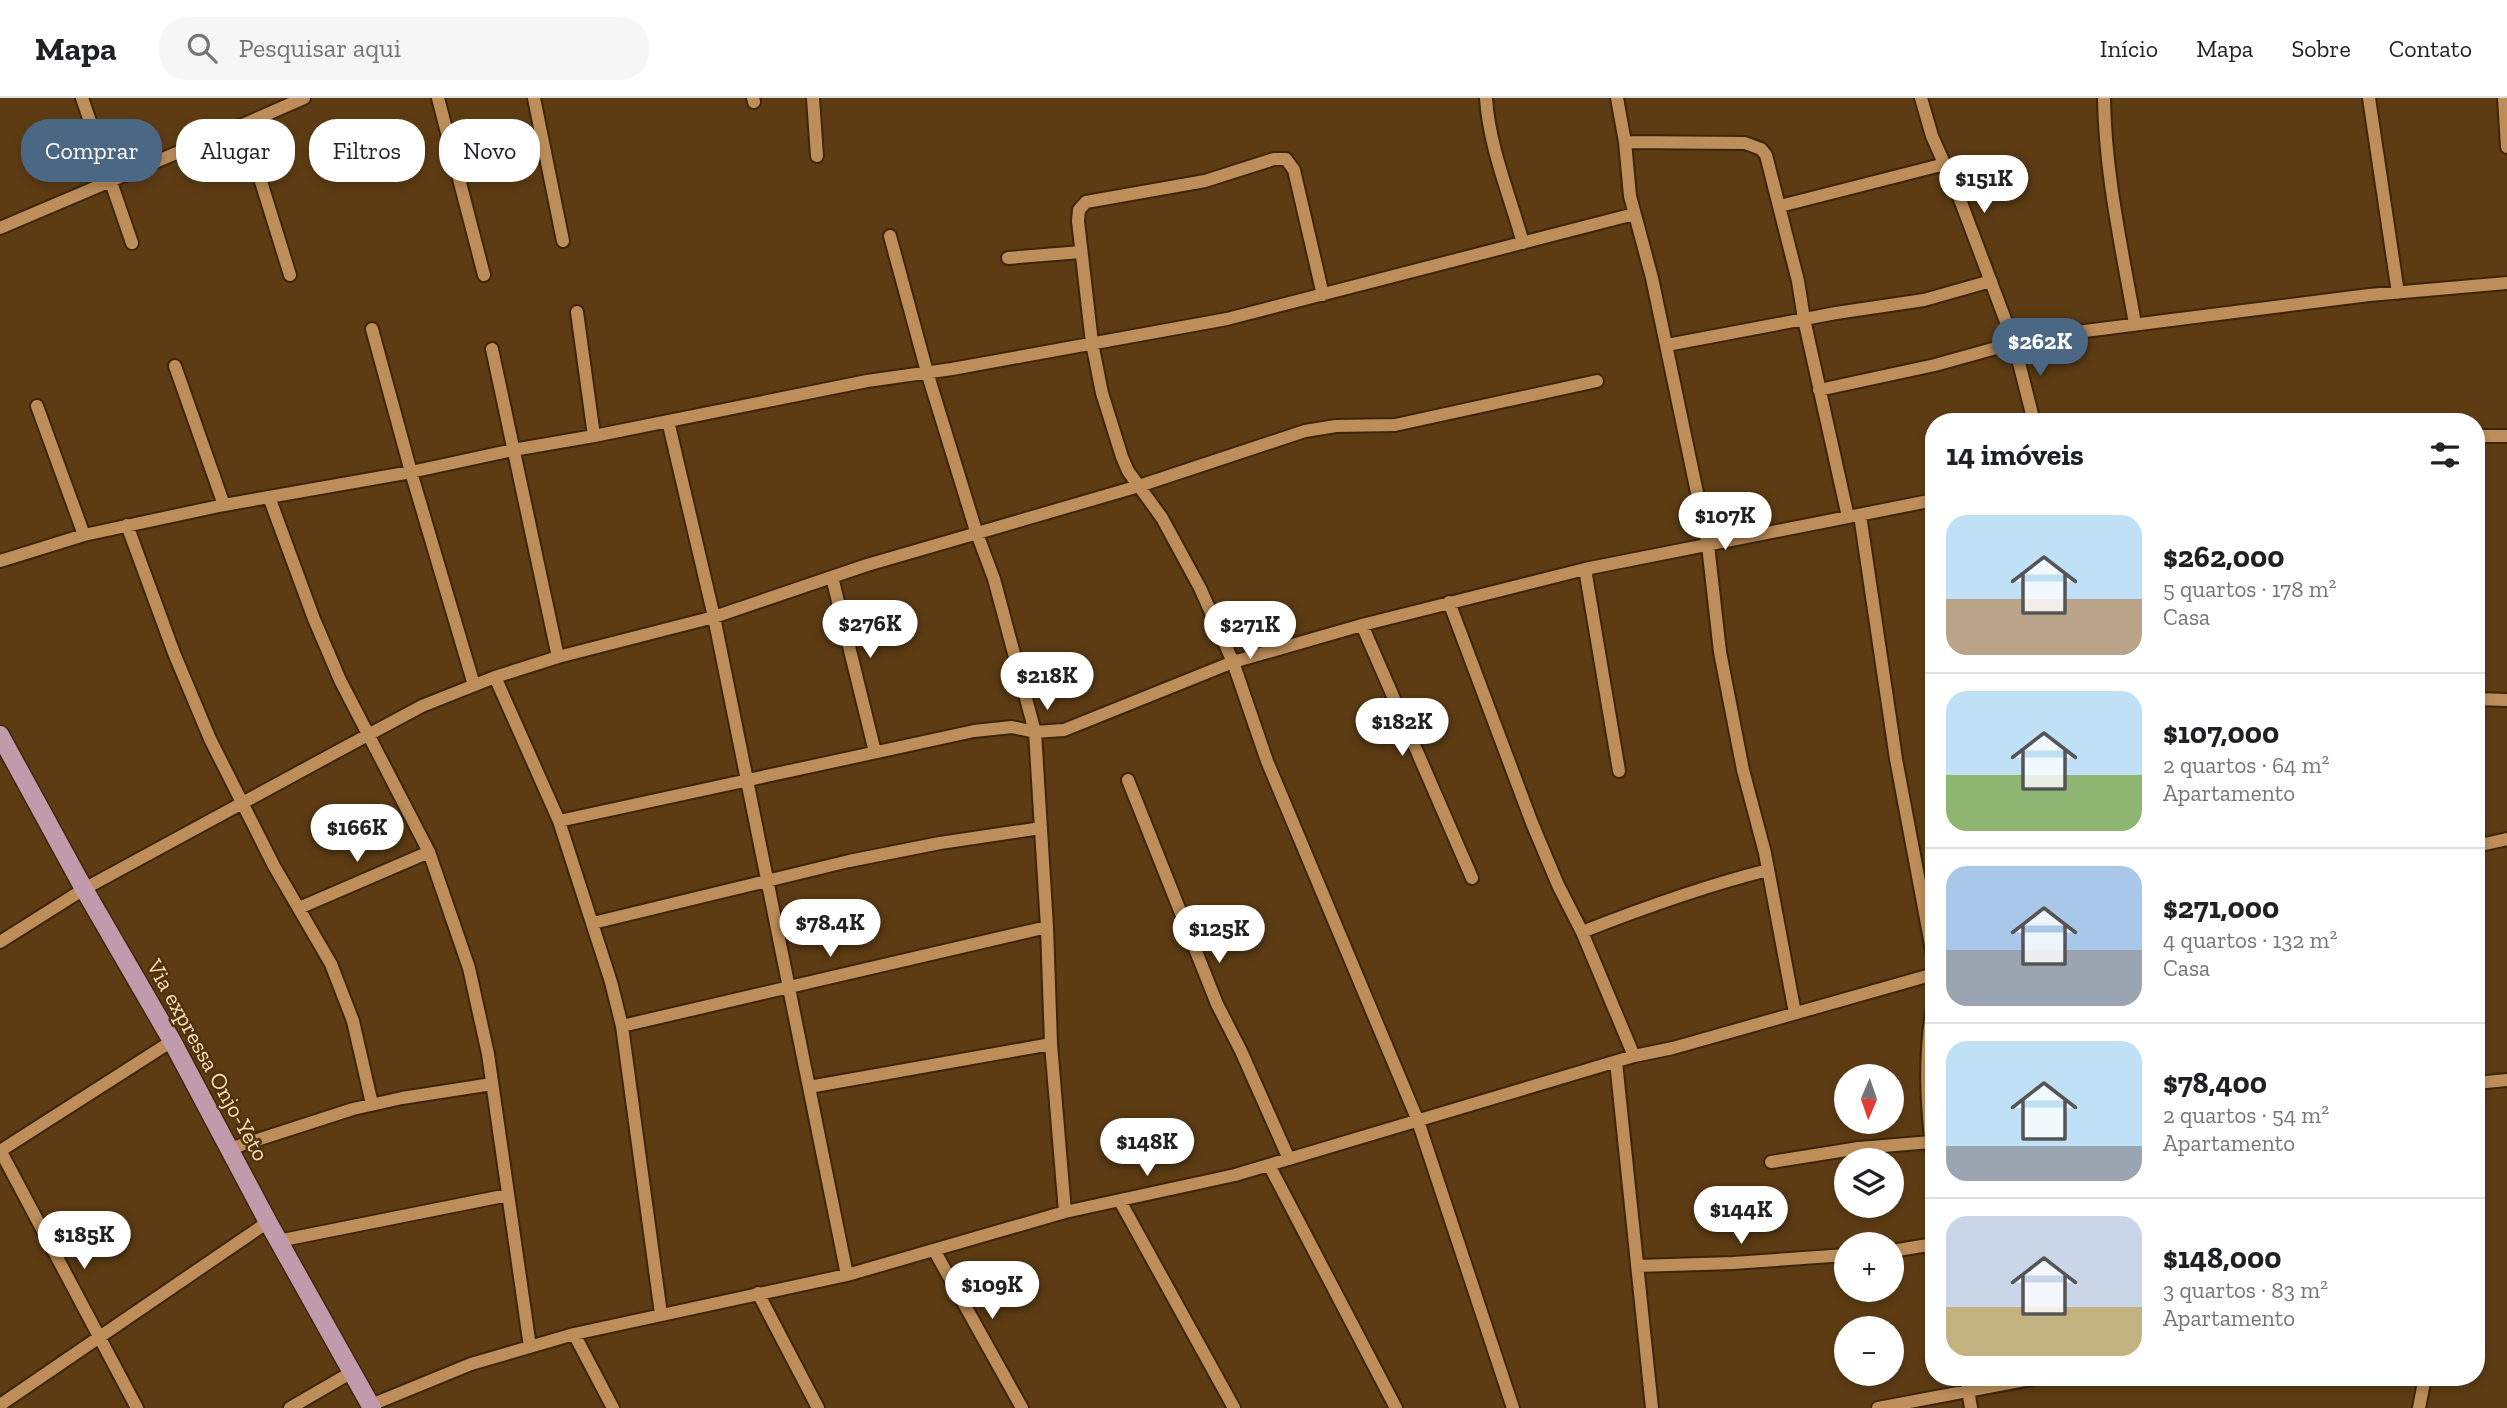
<!DOCTYPE html>
<html lang="pt">
<meta charset="utf-8">
<style>
body{margin:0;font-family:"Zilla Slab",serif;background:#f6f6f6;color:#202124;height:100vh;display:flex;flex-direction:column;font-size:26px;white-space:nowrap}
*{box-sizing:border-box;margin:0}
p{font-size:23px;color:#757577}
.icon{flex:none;width:38px;height:38px;fill:none;stroke:currentColor;stroke-width:2;stroke-linecap:round;stroke-linejoin:round}
.map{position:relative;flex:1;overflow:hidden}
.sheet{position:absolute;left:1925px;top:315px;width:560px;height:973px;display:flex;flex-direction:column;background:#fff;border-radius:28px;box-shadow:0 4px 10px #0003}
.sheet>*{flex:none}
.banner{position:absolute;left:21px;top:21px;width:665px;height:63px;display:flex;gap:14px}
.needle{width:46px;rotate:182deg}
.controls{position:absolute;left:1834px;top:966px;display:grid;gap:14px}
.controls a{display:grid;place-items:center;width:70px;height:70px;border-radius:50%;background:#fff;box-shadow:0 4px 10px #0003;font-size:35px}
.price{position:absolute;translate:-50% -60px;padding:0 16px;border-radius:24px;background:#fff;color:#222;font-size:23px;line-height:46px;filter:drop-shadow(0 2px 4px #0008)}
.price::after{content:'';position:absolute;left:50%;top:42px;width:21px;height:16px;margin-left:-10px;background:inherit;clip-path:polygon(0 0,100% 0,50% 100%)}
.price.active{background:#4a6784;color:#fff}
ul{padding:0;list-style:none}
li{display:flex;align-items:center;gap:21px;height:175px;padding:0 21px}
li+li{border-top:2px solid #e0e0e0}
li span{display:grid;place-items:center;flex:none;width:196px;height:140px;border-radius:21px;color:#555}
li>.icon{margin-inline-start:auto}
span .icon{width:84px;height:84px;fill:#fffc;stroke-width:1}
li b{font-size:30px}
h2{display:flex;justify-content:space-between;align-items:center;height:84px;padding:0 21px;font-size:30px}
.pill{padding:0 24px;border-radius:28px;background:#fff;box-shadow:0 4px 10px #0003;font-size:24px;line-height:63px}
.pill.active{background:#4a6784;color:#fff}
header{display:flex;align-items:center;gap:42px;box-sizing:border-box;height:98px;padding:0 35px;background:#fff;border-bottom:2px solid #e0e0e0}
header strong{font-size:33px}
nav{display:flex;gap:38px;margin-inline-start:auto;font-size:24px}
.search{width:490px;height:63px;background:#f6f6f6;display:flex;align-items:center;gap:18px;box-sizing:border-box;padding:0 24px;border-radius:28px;color:#757577;font-size:26px}
.map>svg:first-child{display:block}
</style>
<header>
<strong>Mapa</strong>
<div class="search"><svg class="icon" aria-label="search" viewBox="0 0 24 24"><circle cx="10" cy="10" r="6"/><path d="M15 15l6 6"/></svg>Pesquisar aqui</div>
<nav><a>Início</a><a>Mapa</a><a>Sobre</a><a>Contato</a></nav>
</header>
<div class="map">
<svg width="2507" height="1310" viewBox="0 0 2507 1310">
<rect width="100%" height="100%" fill="#5d3c14"/>
<g fill="none" stroke-linecap="round" stroke-linejoin="round">
<g stroke="#3c2509" stroke-width="16">
<path id="minor" d="M82 0 132 145
M438 0 484 177
M534 0 563 143
M753 0 754 4
M813 0 817 58
M1486 0C1489 49 1510 98 1523 145
M1617 0 1625 44 1630 98 1652 180 1708 447 1720 554 1743 672 1765 755 1795 915
M1921 0 1932 38 1959 99 2014 245 2034 324
M2104 0C2105 76 2122 151 2135 226
M2369 0 2398 195
M2504 0 2507 49
M240 28 304 0
M1625 44 1745 45 1761 51 1766 57 1798 183 1804 221 1848 419
M1780 108 1945 66
M0 130 240 28 259 77 290 177
M890 138 927 274 976 433 994 481 1035 634 1047 829 1051 946 1065 1114
M1008 160 1081 154
M1323 197 1294 72 1286 61H1274L1205 83 1086 104 1079 112 1078 123 1092 245 1102 295 1122 359 1128 373 1162 420 1200 490 1233 564 1267 663 1418 1023 1513 1310
M577 214 594 338
M372 231 411 374 474 587
M1667 247 1836 215 1924 202 1991 183
M492 251 558 559
M175 268 224 407
M1819 292 1935 267 2014 245 2069 235 2369 197 2507 185
M37 308 84 437
M668 323 714 519 847 1177
M2476 338H2507
M269 399 314 521 340 582 429 754 469 870 488 956 530 1249
M1860 417 1896 661 1934 863
M127 427 174 555 210 641 274 768 331 866 353 923 372 1006
M0 463 84 437 224 407 411 374 513 352 594 338 867 283 952 271 1227 221 1634 116
M1585 471 1619 673
M832 479 875 654
M1449 504 1532 725 1558 787 1582 834 1634 958
M1362 527 1472 780
M495 579 559 723 611 884 622 928 661 1216
M2476 601 2507 602
M1128 682 1217 906 1241 953 1289 1061
M559 723 974 633 1012 629 1035 634 1064 632 1233 564 1362 527 1585 471 1934 402
M2476 748 2507 741
M299 810 429 754
M593 825 849 763 940 745 1041 730
M1582 834C1643 810 1704 788 1768 772
M0 844 84 791 340 652 422 608 495 579 558 559 714 519 867 467 1139 388 1305 333 1336 328 1395 327 1597 283
M1934 904C1923 959 1927 1011 1934 1067
M622 928 1047 829
M1616 964 1652 1310
M2476 985 2507 982
M809 989 1051 946
M229 1051 353 1011 402 1000 492 986
M0 1052 137 1310
M0 1053 172 943
M1771 1064 1859 1050 1931 1044
M1269 1067 1396 1310
M1120 1103 1234 1310
M278 1143 508 1097
M934 1152 1022 1310
M1892 1153 1934 1146
M1637 1168 1733 1165 1846 1157
M758 1195 818 1310
M574 1236 613 1310
M1966 1279 1971 1310
M0 1307 268 1124
M371 1307 471 1266 574 1236 847 1177 1065 1114 1235 1077 1634 958 1673 950 1934 876
M290 1310 352 1274
M1878 1310 2042 1279
M2419 1310 2425 1279"/>
</g>
<g stroke="#3c2509" stroke-width="21">
<path id="major" d="M0 637 84 791 172 943 268 1124 372 1310"/>
</g>
<use href="#minor" stroke="#bd8e5a" stroke-width="12"/>
<use href="#major" stroke="#c19bab" stroke-width="18"/>
</g>
<g text-anchor="middle" dominant-baseline="central" stroke-width="5" stroke-linejoin="round" paint-order="stroke">
<g font-size="23" fill="#f6ddc3" stroke="#523207">
<text transform="translate(208 962) rotate(61)">Via expressa Onjo-Yeto</text>
</g>
</g>
</svg>
<div class="controls">
<a><svg class="needle" viewBox="-14 -14 28 28"><path d="M0-13l5 13h-10z" fill="#e53935"/><path d="M0 13l5-13h-10z" fill="#757577"/></svg></a>
<a><svg class="icon" aria-label="layers" viewBox="0 0 24 24"><path d="M12 4l9 5-9 5-9-5zM3 14l9 5 9-5"/></svg></a>
<a>+</a>
<a>−</a>
</div>
<b class="price" style="left:1984px;top:117px">$151K</b>
<b class="price active" style="left:2040px;top:280px">$262K</b>
<b class="price" style="left:1725px;top:454px">$107K</b>
<b class="price" style="left:870px;top:562px">$276K</b>
<b class="price" style="left:1250px;top:563px">$271K</b>
<b class="price" style="left:1047px;top:614px">$218K</b>
<b class="price" style="left:1402px;top:660px">$182K</b>
<b class="price" style="left:357px;top:766px">$166K</b>
<b class="price" style="left:830px;top:861px">$78.4K</b>
<b class="price" style="left:1219px;top:867px">$125K</b>
<b class="price" style="left:1147px;top:1080px">$148K</b>
<b class="price" style="left:1741px;top:1148px">$144K</b>
<b class="price" style="left:84px;top:1173px">$185K</b>
<b class="price" style="left:992px;top:1223px">$109K</b>
<div class="banner">
<a class="pill active">Comprar</a>
<a class="pill">Alugar</a>
<a class="pill">Filtros</a>
<a class="pill">Novo</a>
</div>
<section class="sheet">
<h2>14 imóveis<svg class="icon" aria-label="filters" viewBox="0 0 24 24"><path d="M4 7h16M4 17h16"/><circle cx="9" cy="7" r="2"/><circle cx="15" cy="17" r="2"/></svg></h2>
<ul>
<li><span style="background:linear-gradient(#bfe0f5 60%,#b9a48a 0)"><svg class="icon" aria-label="home" viewBox="0 0 24 24"><path d="M3 11l9-7 9 7M6 9v11h12V9"/></svg></span><div><b>$262,000</b><p>5 quartos · 178 m²</p><p>Casa</p></div></li>
<li><span style="background:linear-gradient(#bfe0f5 60%,#8fb573 0)"><svg class="icon" aria-label="home" viewBox="0 0 24 24"><path d="M3 11l9-7 9 7M6 9v11h12V9"/></svg></span><div><b>$107,000</b><p>2 quartos · 64 m²</p><p>Apartamento</p></div></li>
<li><span style="background:linear-gradient(#a9c7e8 60%,#9aa5b1 0)"><svg class="icon" aria-label="home" viewBox="0 0 24 24"><path d="M3 11l9-7 9 7M6 9v11h12V9"/></svg></span><div><b>$271,000</b><p>4 quartos · 132 m²</p><p>Casa</p></div></li>
<li><span style="background:linear-gradient(#bfe0f5 75%,#9aa5b1 0)"><svg class="icon" aria-label="home" viewBox="0 0 24 24"><path d="M3 11l9-7 9 7M6 9v11h12V9"/></svg></span><div><b>$78,400</b><p>2 quartos · 54 m²</p><p>Apartamento</p></div></li>
<li><span style="background:linear-gradient(#c9d6e8 65%,#c2b280 0)"><svg class="icon" aria-label="home" viewBox="0 0 24 24"><path d="M3 11l9-7 9 7M6 9v11h12V9"/></svg></span><div><b>$148,000</b><p>3 quartos · 83 m²</p><p>Apartamento</p></div></li>
</ul>
</section>
</div>
